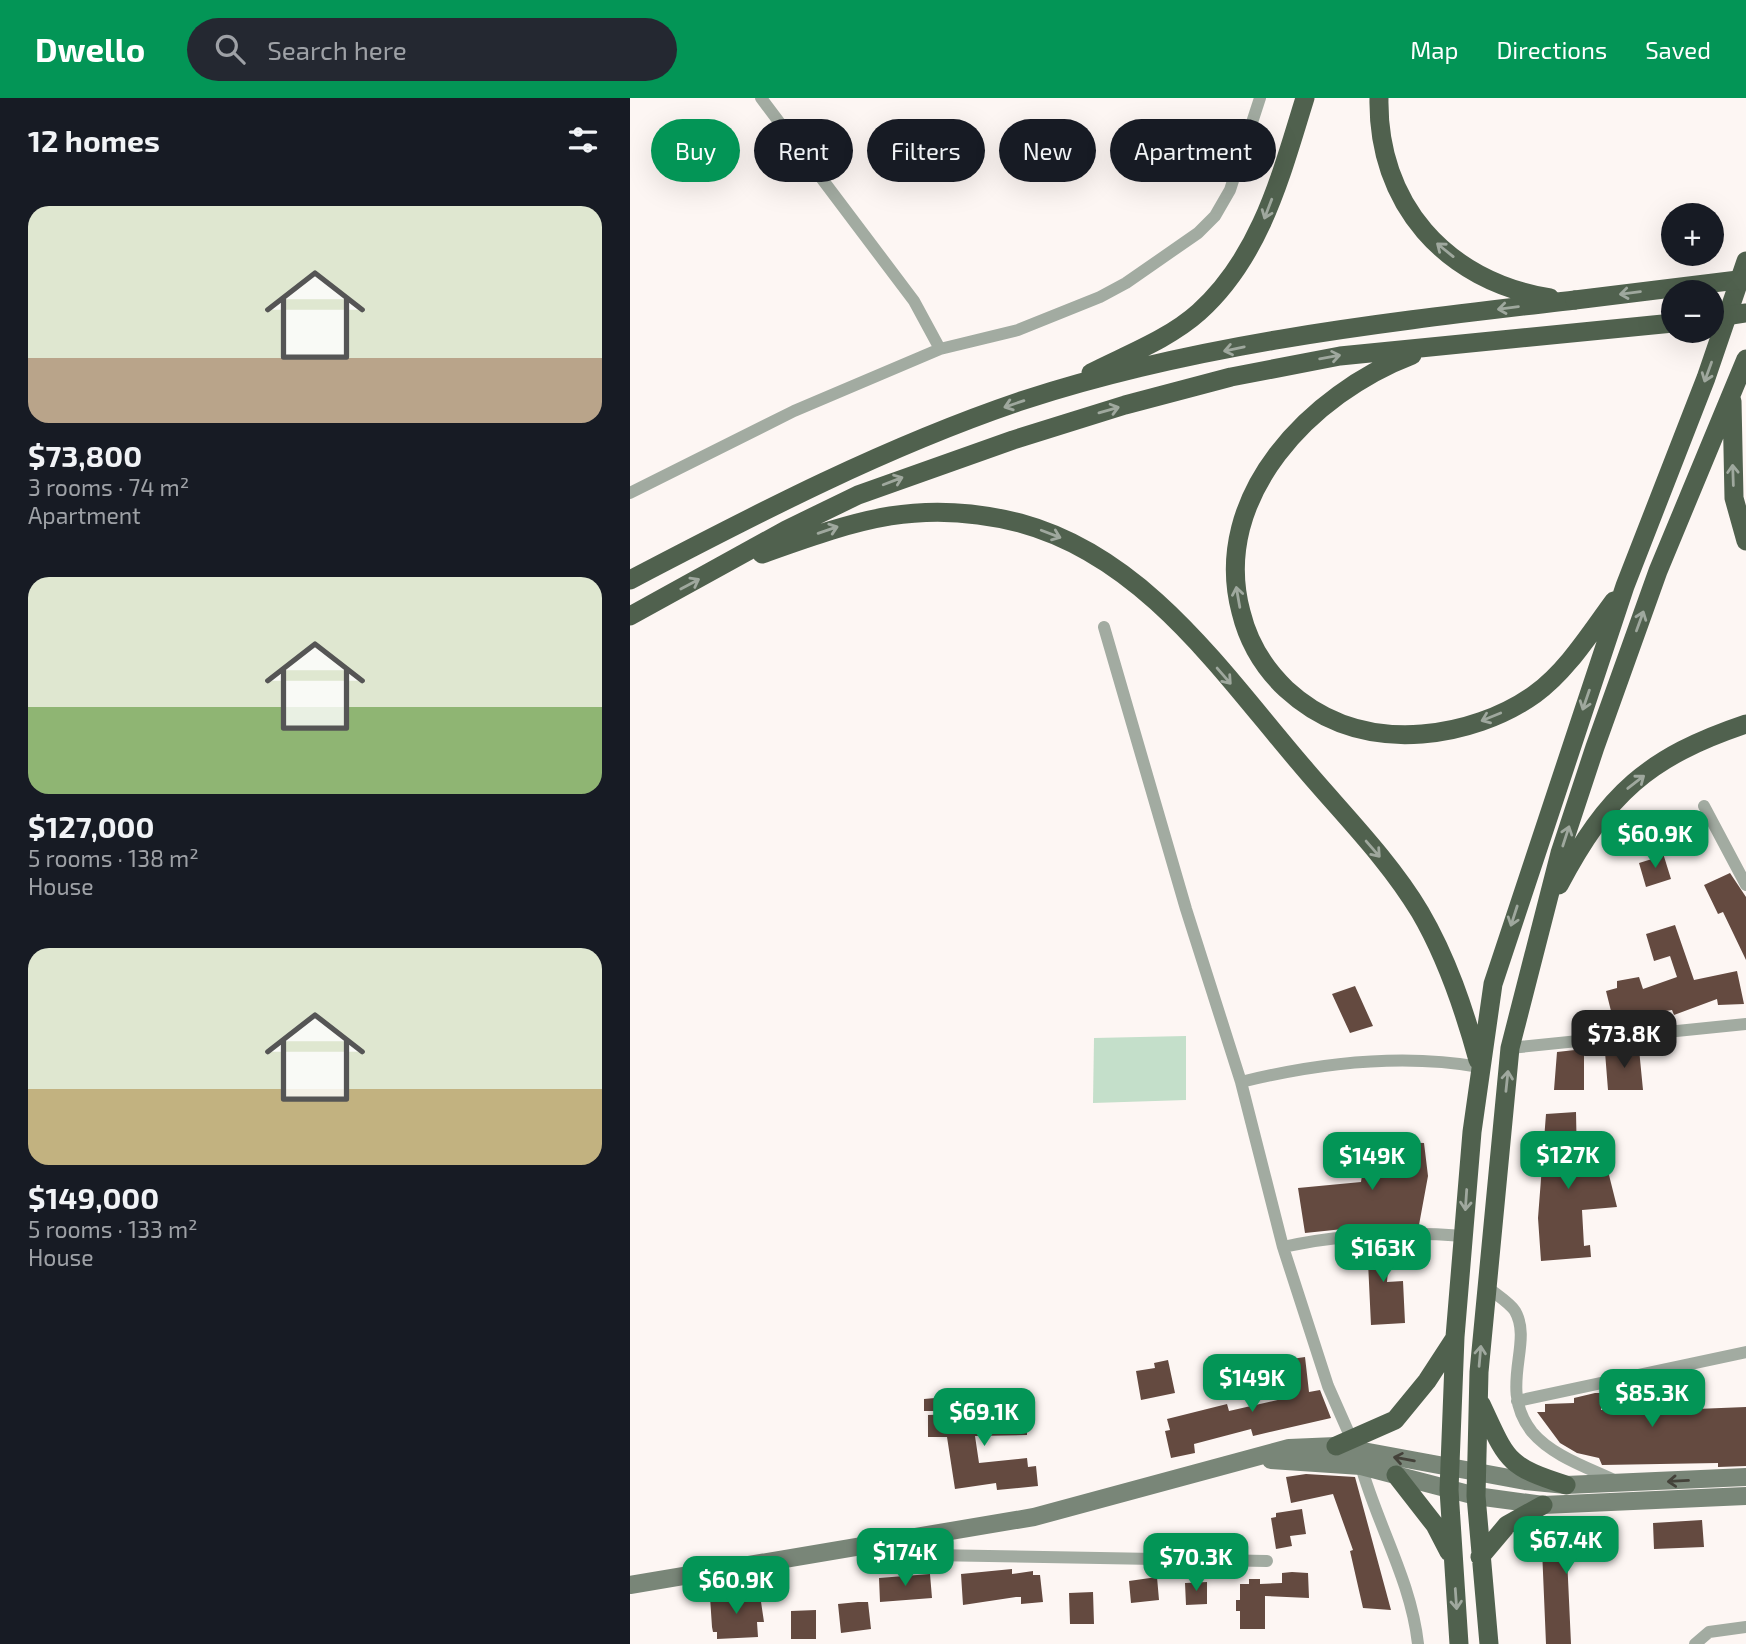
<!DOCTYPE html>
<meta charset="utf-8">
<style>
body{margin:0;font-family:"Exo 2",sans-serif;background:#242831;color:#f1f3f6;height:100vh;display:flex;flex-direction:column;font-size:26px;white-space:nowrap}
*{box-sizing:border-box;margin:0}
p{font-size:23px;color:#9ea1a6}
.icon{flex:none;width:38px;height:38px;fill:none;stroke:currentColor;stroke-width:2;stroke-linecap:round;stroke-linejoin:round}
.map{position:relative;flex:1;overflow:hidden}
.sheet{display:flex;flex-direction:column;background:#171b24;width:630px}
.sheet>*{flex:none}
.hud{position:absolute;left:21px;top:21px;width:665px;height:63px;display:flex;gap:14px}
.fabs{position:absolute;left:1031px;top:105px;display:grid;gap:14px}
.fabs a{display:grid;place-items:center;width:63px;height:63px;border-radius:50%;background:#171b24;box-shadow:0 7px 28px #0002;font-size:35px}
.price{position:absolute;translate:-50% -60px;padding:0 16px;border-radius:14px;background:#039556;color:#fff;font-size:23px;line-height:46px;filter:drop-shadow(0 2px 4px #0008)}
.price::after{content:'';position:absolute;left:50%;top:42px;width:21px;height:16px;margin-left:-10px;background:inherit;clip-path:polygon(0 0,100% 0,50% 100%)}
.price.selected{background:#222;color:#fff}
ul{padding:0;list-style:none}
li{display:grid;align-content:center;gap:14px;height:371px;padding:0 28px}
li span{display:grid;place-items:center;height:217px;border-radius:21px;color:#555}
li>.icon{margin-inline-start:auto}
span .icon{width:126px;height:126px;fill:#fffc;stroke-width:1}
li b{font-size:30px}
h2{display:flex;justify-content:space-between;align-items:center;height:84px;padding:0 28px;font-size:30px}
.pill{padding:0 24px;border-radius:32px;background:#171b24;box-shadow:0 7px 28px #0002;font-size:24px;line-height:63px}
.pill.selected{background:#039556;color:#fff}
header{display:flex;align-items:center;gap:42px;box-sizing:border-box;height:98px;padding:0 35px;background:#039556;color:#fff}
header strong{font-size:33px}
nav{display:flex;gap:38px;margin-inline-start:auto;font-size:24px}
.search{width:490px;height:63px;background:#242831;display:flex;align-items:center;gap:18px;box-sizing:border-box;padding:0 24px;border-radius:38px;color:#9ea1a6;font-size:26px}
main{display:flex;flex:1;min-height:0}
.map>svg:first-child{display:block}
</style>
<header>
<strong>Dwello</strong>
<div class="search"><svg class="icon" aria-label="search" viewBox="0 0 24 24"><circle cx="10" cy="10" r="6"/><path d="M15 15l6 6"/></svg>Search here</div>
<nav><a>Map</a><a>Directions</a><a>Saved</a></nav>
</header>
<main>
<section class="sheet">
<h2>12 homes<svg class="icon" aria-label="filters" viewBox="0 0 24 24"><path d="M4 7h16M4 17h16"/><circle cx="9" cy="7" r="2"/><circle cx="15" cy="17" r="2"/></svg></h2>
<ul>
<li><span style="background:linear-gradient(#dfe7d0 70%,#b9a48a 0)"><svg class="icon" aria-label="home" viewBox="0 0 24 24"><path d="M3 11l9-7 9 7M6 9v11h12V9"/></svg></span><div><b>$73,800</b><p>3 rooms · 74 m²</p><p>Apartment</p></div></li>
<li><span style="background:linear-gradient(#dfe7d0 60%,#8fb573 0)"><svg class="icon" aria-label="home" viewBox="0 0 24 24"><path d="M3 11l9-7 9 7M6 9v11h12V9"/></svg></span><div><b>$127,000</b><p>5 rooms · 138 m²</p><p>House</p></div></li>
<li><span style="background:linear-gradient(#dfe7d0 65%,#c2b280 0)"><svg class="icon" aria-label="home" viewBox="0 0 24 24"><path d="M3 11l9-7 9 7M6 9v11h12V9"/></svg></span><div><b>$149,000</b><p>5 rooms · 133 m²</p><p>House</p></div></li>
</ul>
</section>
<div class="map">
<svg width="1116" height="1546" viewBox="0 0 1116 1546">
<rect width="100%" height="100%" fill="#fdf6f3"/>
<path fill="#c4dfca" d="M556 938V1002L463 1005 464 940Z"/>
<path fill="#644a40" d="M1032 752 1041 781 1016 789 1009 765 1022 761 1020 756Z
M1100 775 1116 799V862L1093 814 1088 816 1074 787Z
M1045 827 1064 882 1107 873 1114 906 1088 907 1087 901 1044 917 1042 912 983 921 976 893 987 890V883L1009 879 1013 891 1047 879 1040 858 1024 863 1016 836Z
M725 888 743 928 720 935 702 896Z
M954 951V992H924L927 954Z
M1009 951 1013 992H978L975 954Z
M946 1014 947 1064 975 1061 987 1109 952 1112 954 1148 960 1147 961 1159 911 1163 908 1120 916 1016Z
M737 1043 794 1045 798 1078 789 1127 742 1128 675 1135 668 1090 731 1084Z
M769 1145 767 1161 759 1162 757 1184 773 1183 775 1225 741 1227 738 1164H727L726 1147Z
M675 1259 679 1294 690 1292 701 1320 623 1338 621 1331 564 1346 565 1355 541 1360 535 1333 540 1332 537 1321 597 1306 599 1313 652 1301 648 1268 656 1267 655 1262Z
M538 1262 545 1295 511 1302 506 1273 525 1270 524 1265Z
M1054 1277 1066 1278V1311L1116 1309V1368L1088 1369V1365L972 1367 969 1360 947 1355 930 1345 907 1314H915V1306L944 1305V1300L965 1295H971V1312L1008 1311V1286L1054 1285Z
M305 1300 306 1313H294V1301Z
M397 1309V1337L345 1338 349 1365 397 1360 398 1369 406 1368 408 1388 367 1392 366 1385 325 1391 317 1339H298V1317L351 1315V1312Z
M676 1376 725 1379 761 1512 733 1510 720 1453 723 1452 703 1396 661 1405 656 1379Z
M672 1411 676 1436 660 1438 662 1448 646 1451 641 1420 646 1419V1415Z
M1072 1422 1074 1449 1024 1451 1023 1425Z
M978 1431 979 1458 937 1459 941 1546H916L912 1451 918 1438 926 1433Z
M382 1471V1476L403 1473V1477H410L413 1504 391 1506V1499H386L333 1507 331 1476Z
M662 1474 678 1475 679 1500 635 1498V1531H610V1513H606V1502H610V1486H619V1481H630V1486L652 1485V1475Z
M300 1476 302 1500 250 1504 249 1480Z
M527 1479 529 1502 501 1505 499 1483Z
M577 1484V1506L556 1507 555 1485Z
M463 1494 464 1526H440L439 1495Z
M130 1497 134 1524H127L128 1539 87 1541V1534H83L82 1529 80 1499Z
M228 1504H238L241 1531 211 1535 208 1506Z
M186 1512V1541H161V1513Z"/>
<g fill="none" stroke-linecap="round" stroke-linejoin="round">
<path stroke="#a2aba1" stroke-width="12" d="M131 0 284 203 310 251
M0 395 164 313 310 251 388 232 470 199 496 185 568 135 585 118 600 92 630 0
M474 529 556 811 611 984 653 1149 698 1288 721 1340
M1074 708 1116 787
M880 950 1116 926
M611 984C688 965 771 955 850 969
M653 1149C713 1136 771 1133 834 1138
M856 1188C865 1196 879 1204 885 1213 904 1246 867 1290 902 1334 922 1358 959 1370 986 1383
M887 1303 1116 1254
M731 1368C748 1428 781 1483 788 1546
M270 1442 300 1457 637 1463
M1065 1546 1079 1534 1116 1529"/>
<path stroke="#798678" stroke-width="18" d="M641 1362 731 1368 846 1398 913 1407 1116 1398
M0 1487 404 1419 659 1350 706 1348 895 1383 936 1387 1116 1379"/>
<path stroke="#50614e" stroke-width="19" d="M749 0C747 105 815 183 920 200
M782 257C682 295 580 398 611 514 618 543 634 570 656 591 694 626 740 640 792 636 831 633 873 619 905 596 937 573 961 534 984 503
M461 275C496 257 539 241 569 214 631 158 651 77 675 0
M1102 303 1104 400 1116 443
M132 456C225 423 289 399 390 425 516 459 593 576 674 670 713 716 759 762 790 814 817 860 834 911 848 962
M0 482C128 415 257 348 394 302 572 244 760 224 945 202
M0 518 156 432 228 397 383 342 495 307 601 279 710 258 1043 225
M929 787C977 696 1018 659 1116 626
M851 1306C877 1361 875 1368 936 1387
M706 1348 765 1322 797 1283 825 1240
M766 1377 805 1427 819 1454
M850 1459 877 1427 913 1407
M829 1546 819 1392 825 1239 842 1034 863 886 995 488 1076 280 1116 163
M859 1546 846 1398 849 1274 880 950 930 755 965 649 1028 473 1116 261"/>
<path stroke="#50614e" stroke-width="19" d="M945 202 1116 181
M1082 220 1116 215"/>
</g>
<defs><path id="oneway-shaft" d="M-6 0H5M1.5-3L5.5 0L1.5 3" fill="none" stroke-width="1.6" stroke-linecap="round" stroke-linejoin="round" transform="scale(1.75)"/></defs>
<g stroke="#9fa89e">
<use href="#oneway-shaft" transform="translate(638 111) rotate(111)"/>
<use href="#oneway-shaft" transform="translate(815 152) rotate(-141)"/>
<use href="#oneway-shaft" transform="translate(1000 195) rotate(173)"/>
<use href="#oneway-shaft" transform="translate(878 210) rotate(173)"/>
<use href="#oneway-shaft" transform="translate(604 251) rotate(168)"/>
<use href="#oneway-shaft" transform="translate(700 259) rotate(-10)"/>
<use href="#oneway-shaft" transform="translate(1078 274) rotate(110)"/>
<use href="#oneway-shaft" transform="translate(384 306) rotate(161)"/>
<use href="#oneway-shaft" transform="translate(479 312) rotate(-16)"/>
<use href="#oneway-shaft" transform="translate(1103 377) rotate(-92)"/>
<use href="#oneway-shaft" transform="translate(263 383) rotate(-21)"/>
<use href="#oneway-shaft" transform="translate(198 432) rotate(-19)"/>
<use href="#oneway-shaft" transform="translate(421 436) rotate(21)"/>
<use href="#oneway-shaft" transform="translate(60 486) rotate(-28)"/>
<use href="#oneway-shaft" transform="translate(608 499) rotate(-100)"/>
<use href="#oneway-shaft" transform="translate(1010 523) rotate(-70)"/>
<use href="#oneway-shaft" transform="translate(594 578) rotate(49)"/>
<use href="#oneway-shaft" transform="translate(956 602) rotate(109)"/>
<use href="#oneway-shaft" transform="translate(861 619) rotate(158)"/>
<use href="#oneway-shaft" transform="translate(1006 684) rotate(-38)"/>
<use href="#oneway-shaft" transform="translate(936 738) rotate(-72)"/>
<use href="#oneway-shaft" transform="translate(743 751) rotate(49)"/>
<use href="#oneway-shaft" transform="translate(884 818) rotate(108)"/>
<use href="#oneway-shaft" transform="translate(877 983) rotate(-84)"/>
<use href="#oneway-shaft" transform="translate(836 1102) rotate(94)"/>
<use href="#oneway-shaft" transform="translate(850 1258) rotate(-85)"/>
<use href="#oneway-shaft" transform="translate(826 1501) rotate(86)"/>
</g>
<g stroke="#44423a">
<use href="#oneway-shaft" transform="translate(774 1361) rotate(-170)"/>
<use href="#oneway-shaft" transform="translate(1048 1383) rotate(177)"/>
</g>
</svg>
<div class="fabs">
<a>+</a>
<a>−</a>
</div>
<b class="price" style="left:1025px;top:772px">$60.9K</b>
<b class="price selected" style="left:994px;top:972px">$73.8K</b>
<b class="price" style="left:938px;top:1093px">$127K</b>
<b class="price" style="left:742px;top:1094px">$149K</b>
<b class="price" style="left:753px;top:1186px">$163K</b>
<b class="price" style="left:622px;top:1316px">$149K</b>
<b class="price" style="left:1022px;top:1331px">$85.3K</b>
<b class="price" style="left:354px;top:1350px">$69.1K</b>
<b class="price" style="left:936px;top:1478px">$67.4K</b>
<b class="price" style="left:275px;top:1490px">$174K</b>
<b class="price" style="left:566px;top:1495px">$70.3K</b>
<b class="price" style="left:106px;top:1518px">$60.9K</b>
<div class="hud">
<a class="pill selected">Buy</a>
<a class="pill">Rent</a>
<a class="pill">Filters</a>
<a class="pill">New</a>
<a class="pill">Apartment</a>
</div>
</div>
</main>
